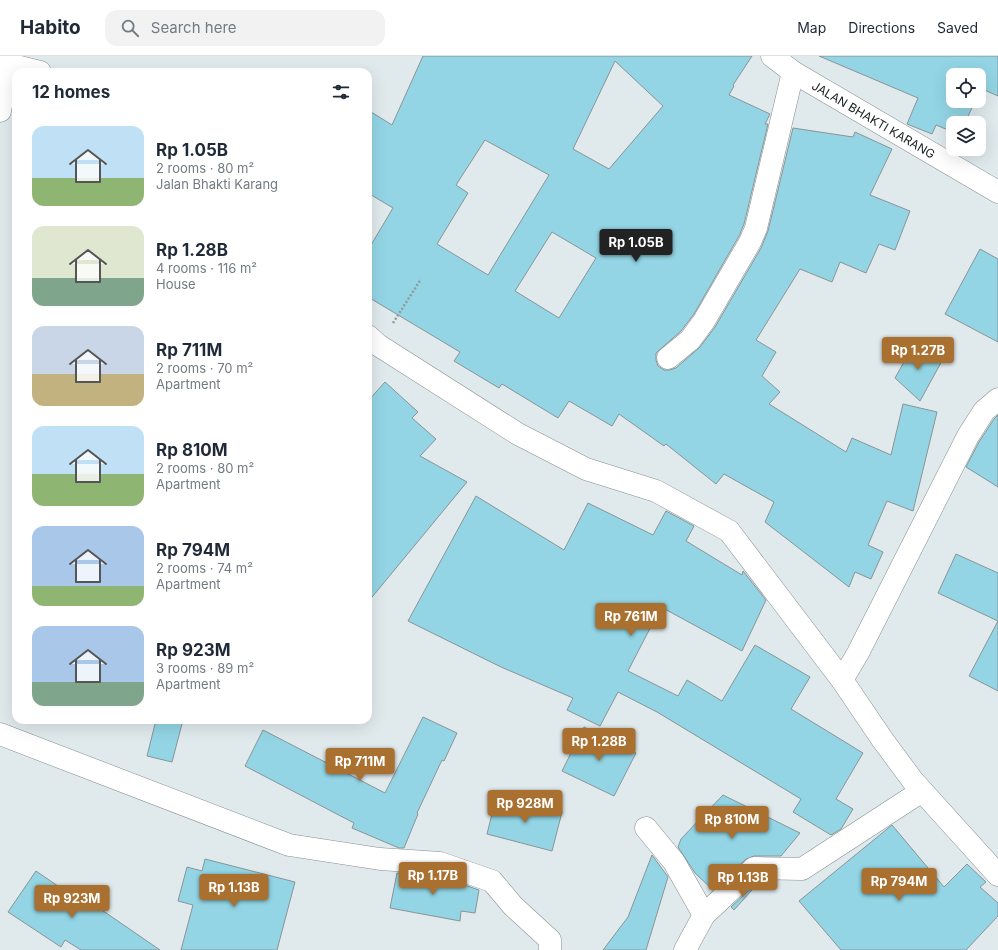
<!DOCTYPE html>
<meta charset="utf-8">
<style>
body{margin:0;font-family:Inter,sans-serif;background:#f2f2f3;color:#1f2937;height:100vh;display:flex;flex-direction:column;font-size:15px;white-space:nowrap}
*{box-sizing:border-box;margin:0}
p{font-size:13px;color:#747a83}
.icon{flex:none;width:22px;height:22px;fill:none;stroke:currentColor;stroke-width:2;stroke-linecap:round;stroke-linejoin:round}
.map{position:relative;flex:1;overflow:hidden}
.panel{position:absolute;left:12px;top:12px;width:360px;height:656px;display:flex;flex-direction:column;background:#fff;border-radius:12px;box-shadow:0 4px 16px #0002}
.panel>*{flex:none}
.tools{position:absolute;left:946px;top:12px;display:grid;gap:8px}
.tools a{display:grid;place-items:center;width:40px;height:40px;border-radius:8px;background:#fff;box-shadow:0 4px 16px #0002;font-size:20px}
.price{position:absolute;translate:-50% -34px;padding:0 9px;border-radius:4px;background:#aa7030;color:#fff;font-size:13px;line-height:26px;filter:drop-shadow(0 1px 2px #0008)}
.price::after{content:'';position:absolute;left:50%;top:24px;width:12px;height:9px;margin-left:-6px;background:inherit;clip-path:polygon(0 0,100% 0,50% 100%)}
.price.active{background:#222;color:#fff}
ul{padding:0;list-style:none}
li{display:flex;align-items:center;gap:12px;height:100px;padding:0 20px}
li span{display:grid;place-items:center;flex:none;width:112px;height:80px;border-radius:12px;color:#555}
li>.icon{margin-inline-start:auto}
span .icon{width:48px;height:48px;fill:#fffc;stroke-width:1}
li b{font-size:17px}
h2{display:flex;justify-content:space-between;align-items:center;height:48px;padding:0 20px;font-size:17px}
header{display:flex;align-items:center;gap:24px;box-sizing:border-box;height:56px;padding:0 20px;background:#fff;border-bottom:1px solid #e0e1e3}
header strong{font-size:19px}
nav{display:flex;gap:22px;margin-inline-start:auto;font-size:14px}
.search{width:280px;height:36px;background:#f2f2f3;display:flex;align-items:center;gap:10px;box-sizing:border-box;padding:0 14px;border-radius:12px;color:#747a83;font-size:15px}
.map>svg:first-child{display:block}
</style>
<header>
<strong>Habito</strong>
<div class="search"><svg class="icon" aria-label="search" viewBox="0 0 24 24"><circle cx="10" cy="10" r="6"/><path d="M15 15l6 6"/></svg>Search here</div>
<nav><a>Map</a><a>Directions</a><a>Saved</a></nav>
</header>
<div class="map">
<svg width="998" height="894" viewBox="0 0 998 894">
<rect width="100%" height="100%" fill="#e0eaed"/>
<path fill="#93d5e5" stroke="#8a9496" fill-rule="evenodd" d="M423 0H752L733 29 734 30 729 39 770 58 765 68H768L744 168 739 180 694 258 681 275 656 297V304L658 310 664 314H670L676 312 700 291 715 271 761 192 768 175 793 72 853 81 855 76 892 93 870 139 910 155 895 194 879 188 866 217 840 206 832 226 800 213 756 284 776 296 762 320 780 336 769 348 846 396 852 382 891 399 903 348 937 356 913 455 887 445 868 489 883 496 871 523 855 516 849 531 765 466 774 446 724 418 716 428 666 388 664 390 619 358 612 370 569 345 558 362 502 328 499 332 454 305 460 296 368 241V194L393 152 368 137V54L392 69ZM615 5 663 50 609 113 573 93ZM485 84 549 119 488 219 437 188 468 137 456 129ZM552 176 596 202 559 262 515 235Z
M819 0H998V40L980 32 979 35V19H953V45H975L965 67H953V76L936 69 932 78 907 68 918 42Z
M980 193 998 203V286L945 258Z
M914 288 943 303 920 345 895 322Z
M385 326 418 356 412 362 436 383 420 400 467 426 368 546V345Z
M998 359V431L966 411 979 386 994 363Z
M476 440 564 494 588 447 653 479 666 455 694 470 686 485 742 519 743 515 766 544 742 595 661 551 628 615 678 640 687 624 722 645 755 589 810 621 791 653 863 697 836 743 853 753 841 773 831 779 793 756 801 743 657 656 618 636 600 670 567 654 573 642 501 611 408 565Z
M956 498 998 517V565L938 537Z
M998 565V635L969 620Z
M423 661 457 677 444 705 442 704 417 757 418 758 404 792H399L352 772 354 767 245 710 263 674 385 737Z
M156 664H183L172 706 147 700Z
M584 671 636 697 614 740 562 715Z
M723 739 800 777 781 800H754L746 803 713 834 695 817 678 791 681 783Z
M496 742 534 752 535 749 562 756 552 795 487 778Z
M892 769 944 831 967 808 986 826 980 831 998 847V860L966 894H841L799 845Z
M652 799 668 821 646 894H603L628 861Z
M205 803 295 826 277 894H181L193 849 178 845 187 811 202 815Z
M36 815 71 839H80L160 894H81L65 884 61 891 8 856Z
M397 817 419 818 450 824 479 834 475 857 461 855 460 865 390 852Z
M760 825 734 854 731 851 759 825Z"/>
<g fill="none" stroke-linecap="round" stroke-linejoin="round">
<g stroke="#879092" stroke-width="23">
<g id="minor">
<path id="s1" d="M772 0 793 16 998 136"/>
<path d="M0 6 40 16"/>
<path d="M0 55 9 8"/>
<path d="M368 280 378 289 518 378 586 413 656 435 729 475 842 624"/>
<path d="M668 302 690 284 704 265 750 186 756 172 793 16"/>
<path d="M998 343 984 355 968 380 858 597 842 624 882 683 913 725 998 819"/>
<path d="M0 678 289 789 380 803 440 807 492 825 513 850 550 884V894"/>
<path d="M646 772 674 806 704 859"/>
<path d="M685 894 704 859 754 812 802 813 922 735"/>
</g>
</g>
<path stroke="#92999b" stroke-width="2.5" stroke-dasharray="2 2" stroke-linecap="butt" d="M393 267 421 223"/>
<use href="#minor" stroke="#fff" stroke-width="22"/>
</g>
<g text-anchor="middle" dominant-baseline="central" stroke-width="3" stroke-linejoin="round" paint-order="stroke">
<g font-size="12" fill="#181c1d" stroke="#e0eaed">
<text stroke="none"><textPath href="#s1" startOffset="120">JALAN BHAKTI KARANG</textPath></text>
</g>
</g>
</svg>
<div class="tools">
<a><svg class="icon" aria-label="locate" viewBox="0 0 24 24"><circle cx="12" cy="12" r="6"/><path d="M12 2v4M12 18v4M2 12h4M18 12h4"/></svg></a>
<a><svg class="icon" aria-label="layers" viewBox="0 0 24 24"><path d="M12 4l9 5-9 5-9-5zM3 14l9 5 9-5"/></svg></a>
</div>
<b class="price active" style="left:636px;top:207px">Rp 1.05B</b>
<b class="price" style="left:918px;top:315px">Rp 1.27B</b>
<b class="price" style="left:631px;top:581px">Rp 761M</b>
<b class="price" style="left:599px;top:706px">Rp 1.28B</b>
<b class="price" style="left:360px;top:726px">Rp 711M</b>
<b class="price" style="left:525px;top:768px">Rp 928M</b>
<b class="price" style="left:732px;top:784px">Rp 810M</b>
<b class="price" style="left:433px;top:840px">Rp 1.17B</b>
<b class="price" style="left:743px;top:842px">Rp 1.13B</b>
<b class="price" style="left:899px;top:846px">Rp 794M</b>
<b class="price" style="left:234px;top:852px">Rp 1.13B</b>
<b class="price" style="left:72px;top:863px">Rp 923M</b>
<section class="panel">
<h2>12 homes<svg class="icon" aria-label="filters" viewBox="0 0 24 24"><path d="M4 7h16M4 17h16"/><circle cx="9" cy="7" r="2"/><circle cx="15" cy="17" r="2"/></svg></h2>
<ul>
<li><span style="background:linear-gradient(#bfe0f5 65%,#8fb573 0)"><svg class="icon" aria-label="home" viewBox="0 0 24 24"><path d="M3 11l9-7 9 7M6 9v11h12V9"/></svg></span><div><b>Rp 1.05B</b><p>2 rooms · 80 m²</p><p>Jalan Bhakti Karang</p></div></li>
<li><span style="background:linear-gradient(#dfe7d0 65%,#7fa58c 0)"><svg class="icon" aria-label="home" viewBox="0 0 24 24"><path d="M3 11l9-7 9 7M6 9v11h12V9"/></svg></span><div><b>Rp 1.28B</b><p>4 rooms · 116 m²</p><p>House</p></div></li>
<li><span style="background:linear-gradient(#c9d6e8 60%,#c2b280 0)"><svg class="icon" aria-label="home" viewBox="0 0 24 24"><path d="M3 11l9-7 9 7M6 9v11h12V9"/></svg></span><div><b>Rp 711M</b><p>2 rooms · 70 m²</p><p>Apartment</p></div></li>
<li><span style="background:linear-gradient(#bfe0f5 60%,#8fb573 0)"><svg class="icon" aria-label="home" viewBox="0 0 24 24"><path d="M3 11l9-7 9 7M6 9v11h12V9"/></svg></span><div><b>Rp 810M</b><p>2 rooms · 80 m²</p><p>Apartment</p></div></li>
<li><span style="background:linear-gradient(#a9c7e8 75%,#8fb573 0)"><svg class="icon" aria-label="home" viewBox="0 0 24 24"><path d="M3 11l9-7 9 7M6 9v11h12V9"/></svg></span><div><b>Rp 794M</b><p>2 rooms · 74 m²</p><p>Apartment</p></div></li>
<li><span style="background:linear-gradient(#a9c7e8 70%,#7fa58c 0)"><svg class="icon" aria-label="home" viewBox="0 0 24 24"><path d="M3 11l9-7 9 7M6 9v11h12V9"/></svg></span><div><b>Rp 923M</b><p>3 rooms · 89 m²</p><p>Apartment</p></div></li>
</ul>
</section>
</div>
